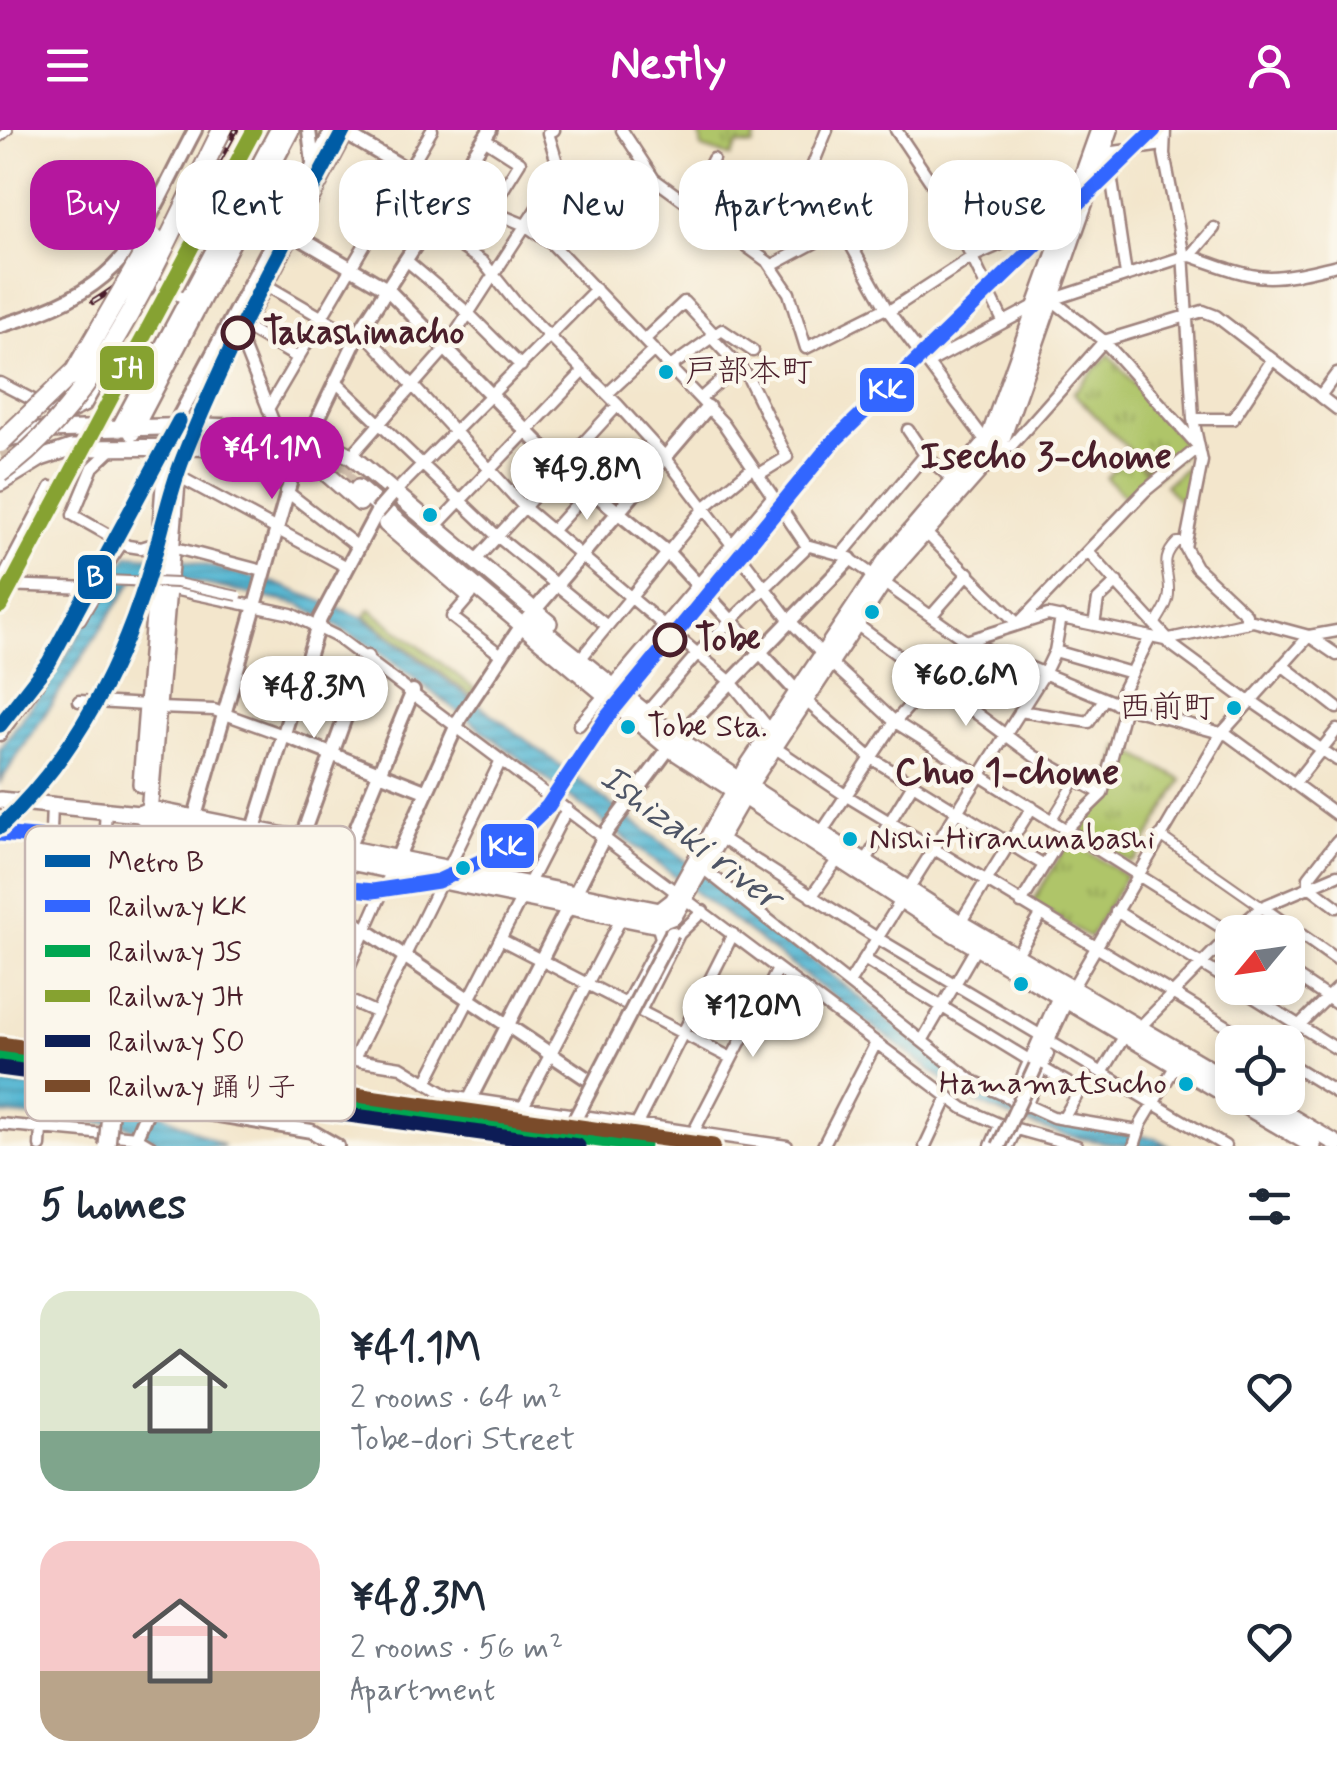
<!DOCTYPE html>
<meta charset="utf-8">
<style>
body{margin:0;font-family:Mynerve,"Klee One",sans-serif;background:#f6f6f7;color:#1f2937;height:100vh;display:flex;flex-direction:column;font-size:38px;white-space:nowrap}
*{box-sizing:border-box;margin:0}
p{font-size:32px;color:#747a83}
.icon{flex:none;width:55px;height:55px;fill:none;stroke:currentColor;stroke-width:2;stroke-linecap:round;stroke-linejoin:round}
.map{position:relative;height:1016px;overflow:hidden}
.details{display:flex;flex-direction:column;background:#fff;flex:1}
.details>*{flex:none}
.guide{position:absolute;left:30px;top:30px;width:1278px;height:90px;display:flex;gap:20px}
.needle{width:65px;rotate:241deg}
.buttons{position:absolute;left:1215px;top:785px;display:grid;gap:20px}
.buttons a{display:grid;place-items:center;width:90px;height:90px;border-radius:20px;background:#fff;box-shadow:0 5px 15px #0003;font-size:50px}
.price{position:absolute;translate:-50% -85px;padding:0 22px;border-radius:35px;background:#fff;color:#222;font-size:32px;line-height:65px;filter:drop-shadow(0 2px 5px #0008)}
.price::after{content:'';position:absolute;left:50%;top:60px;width:30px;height:22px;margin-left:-15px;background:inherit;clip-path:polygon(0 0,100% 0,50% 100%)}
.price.current{background:#b5179e;color:#fff}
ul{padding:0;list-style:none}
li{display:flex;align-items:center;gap:30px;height:250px;padding:0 40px}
li span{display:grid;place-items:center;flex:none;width:280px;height:200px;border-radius:30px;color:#555}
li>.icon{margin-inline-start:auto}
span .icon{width:120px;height:120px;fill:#fffc;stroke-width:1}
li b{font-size:42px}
h2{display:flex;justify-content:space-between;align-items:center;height:120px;padding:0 40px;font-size:42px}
.tag{padding:0 35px;border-radius:30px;background:#fff;box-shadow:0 5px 15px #0003;font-size:35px;line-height:90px}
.tag.current{background:#b5179e;color:#fff}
header{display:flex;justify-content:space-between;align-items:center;height:130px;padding:0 40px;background:#b5179e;color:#fff;font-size:45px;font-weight:700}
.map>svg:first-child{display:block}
</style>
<header><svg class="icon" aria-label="menu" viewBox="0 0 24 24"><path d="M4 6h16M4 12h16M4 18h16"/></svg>Nestly<svg class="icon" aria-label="person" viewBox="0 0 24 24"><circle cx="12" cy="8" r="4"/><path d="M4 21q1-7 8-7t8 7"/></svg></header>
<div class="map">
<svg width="1337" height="1016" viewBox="0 0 1337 1016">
<defs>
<pattern id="grass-tufts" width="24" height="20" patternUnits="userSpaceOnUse" patternTransform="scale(2.5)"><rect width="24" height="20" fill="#afc569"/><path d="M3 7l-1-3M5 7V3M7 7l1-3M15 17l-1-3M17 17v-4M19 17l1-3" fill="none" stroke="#909f57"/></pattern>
<pattern id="water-rules" width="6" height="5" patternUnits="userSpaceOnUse" patternTransform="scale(2.5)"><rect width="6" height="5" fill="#53b6d2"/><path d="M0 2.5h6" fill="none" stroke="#4793ab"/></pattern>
</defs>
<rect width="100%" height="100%" fill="#fbf7ec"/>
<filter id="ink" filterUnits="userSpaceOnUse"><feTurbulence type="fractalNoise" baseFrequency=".01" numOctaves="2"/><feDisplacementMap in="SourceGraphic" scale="20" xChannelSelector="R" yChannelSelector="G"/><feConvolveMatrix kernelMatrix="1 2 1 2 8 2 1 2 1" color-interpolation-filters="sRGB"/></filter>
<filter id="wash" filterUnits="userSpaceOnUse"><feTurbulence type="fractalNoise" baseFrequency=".0048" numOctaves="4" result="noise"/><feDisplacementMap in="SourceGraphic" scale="40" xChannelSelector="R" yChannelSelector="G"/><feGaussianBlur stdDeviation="2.25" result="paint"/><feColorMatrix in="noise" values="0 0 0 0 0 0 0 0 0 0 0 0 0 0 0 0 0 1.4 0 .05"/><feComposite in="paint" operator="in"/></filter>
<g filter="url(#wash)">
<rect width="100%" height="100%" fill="#f3e6cc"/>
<path fill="url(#grass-tufts)" stroke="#7c724a" stroke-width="2.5" d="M699 0H757L753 16 737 15 731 27 702 18Z
M1109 224 1190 319 1156 347 1073 263Z
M1128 324 1152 347 1146 346 1126 367 1106 348Z
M1188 335 1196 346 1188 372 1182 374 1165 355Z
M370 479 475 559 471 565 365 486Z
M1120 616 1182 650 1136 729 1130 732 1074 696 1107 667Z
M1076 714 1126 746 1090 808 1032 772 1067 715Z"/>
<path fill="url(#water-rules)" stroke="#4e6a7e" stroke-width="2.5" d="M128 425 181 429 275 453 364 488 681 727 976 959 1055 992 1155 1008 1169 1016C1090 1016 1037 1002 967 968L374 518 300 475 181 449H134L0 652V619L56 542Z
M0 952 139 972 224 1016H165L123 994 0 984Z"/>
</g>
<g filter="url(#ink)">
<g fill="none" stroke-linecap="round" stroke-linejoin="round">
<path stroke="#d1beac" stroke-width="15" stroke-dasharray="15 8" stroke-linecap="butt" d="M216 310C279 310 309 316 358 358
M323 318 366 350
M0 324 33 310"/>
<g stroke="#9e827c" stroke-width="12">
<path id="pedestrian" d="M0 7 8 0
M81 490 105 450
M1156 493C1162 483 1170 472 1169 460 1169 439 1159 430 1177 412H1186
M1052 689 1076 650
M1159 705 1262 777"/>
</g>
<g stroke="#9e827c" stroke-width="15">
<path id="minor" d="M622 0 654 49 768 132 789 163 806 218 886 178
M827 0 812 37 813 47 886 178 982 306 1003 319 1011 316 1104 211 1203 181 1216 186 1337 279
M896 0 947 76 1003 191
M1165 0 1164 24 1183 122 1193 289 1202 331 1185 417 1196 437 1246 484V493
M484 9 520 32 489 82
M1100 24 1163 15
M1101 24 1109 31 1126 145
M449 64 525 95 553 115 723 293 806 415 846 426 966 511 1048 485 1165 510 1253 491 1309 506 1337 525
M690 75 713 29
M624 77 654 49
M429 95 483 132 516 173 618 275 665 327 790 491 822 524
M844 102 868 88 853 60 863 53
M1190 126 1214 98
M406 130 468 183 521 236
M771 136 842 98
M266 155 357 208
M150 158 153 151 188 170
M889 181 972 127 1067 85
M244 196 298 228
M361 199 525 378 731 552 771 601
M239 206 276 298
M710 206 747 245 787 327 758 345
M644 210 684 172 713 203
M928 233 1036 175 1183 127 1191 126C1262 151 1263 153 1337 135
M670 237 722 200 753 221
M336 252 498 407 607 496
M0 253 64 286 85 276 111 230
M607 264 654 220
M1320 266 1337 243
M700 269 737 236
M268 279 432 0
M1193 289H1233L1272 230
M113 318 93 337 73 385 128 416 141 418 160 412
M925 325 955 352
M351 326 446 218 560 42 548 3 554 0
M178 346 347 437
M286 361 358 417
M394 363 596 159
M435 397 584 241
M553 400 590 359
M925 402 1018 494 1145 361 1199 317 1104 211 1051 169
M172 417 263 441
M1088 422 1168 509
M842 424 925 325 908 300
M475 431 618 275
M0 454 51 357
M0 455 92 458 122 413
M168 458 291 484 337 507 963 978 999 994 1077 1016
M471 465 452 487 501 525
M931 486 969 443
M856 494 1034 626 1102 664
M1094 495 1098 470 1117 452
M1165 510 1249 572
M1055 521 1131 543
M581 528 705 377 753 337
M830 532 895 592 1232 804
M1282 535 1337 578
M805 570 871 628 1044 735
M1250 570 1337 630
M79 571 147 575
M1116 574 1150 507
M158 578 214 580 283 605
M1020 581 1089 592 1104 569
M646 583 697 524 808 416
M579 595 773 366
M0 605 41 549 92 458
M774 617 845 665 1253 912
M1294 654 1337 600
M52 675 47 808 258 829 377 883
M106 680 91 918 156 924 228 914 311 923 401 937 448 966 787 1016
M821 703 895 592 966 511 1125 577 1228 605 1337 685
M721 708 877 808 1040 905
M1337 711 1309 747V756L1337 777
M865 732 913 654
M448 739 501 630
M704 739 971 950 1053 987 1138 1001
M528 755 567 679
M811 767 838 729
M1021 773 1067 698 1102 664 1125 577
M1262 777 1337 830
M1116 781 1232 853
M960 793 1032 677
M1233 802 1262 777 1337 745
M500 809 731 928
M1016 826 1041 785
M864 829 1029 930
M1288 841 1337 874
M849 853 1044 544 1055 521 1061 487
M1073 857 1221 604 1309 506 1337 501
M1239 858 1337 919
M626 874 661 808 657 794
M640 881 679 804 703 781
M1140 897 1232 803
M922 911 976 818
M1282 912 1337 858
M1052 913 1225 1016
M228 914 298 717
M268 918 344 730
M157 921 166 823 192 700
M180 921 246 725
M311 923 392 740
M354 929 442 750
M1288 933 1337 963
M1042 938 1080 960 1063 989
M1102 943 1125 905
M426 953 522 767
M1012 970 1058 866
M1026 976 1048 924
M523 977 622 787
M0 994 136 1007 151 1016
M637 994 733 804
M693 1003 778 839
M40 1016 41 998
M823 1016 876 913
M925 1016 948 967
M991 1016 1000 995
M1008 1016 1016 999
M1134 1016 1141 994 1176 935"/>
</g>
<g stroke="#9e827c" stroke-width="18">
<path id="tertiary" d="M309 0 313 33
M341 1 449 64
M293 104 387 159 559 334 669 424 797 562
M0 196C131 157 136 111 195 0
M167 317 173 298 332 0
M180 317 348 0
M283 605 425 661
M677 608 850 429
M192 697 294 339 361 199 490 0
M252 705 320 489 377 382
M225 706 592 952
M301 709 367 527
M345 726 413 561
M395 733 460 588 522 495 708 277
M1036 936 1069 864
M470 969 607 701 669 618
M136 1007 148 979 159 975 311 1001 337 1016"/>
</g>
<g stroke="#9e827c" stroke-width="20">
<path id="primary" d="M141 654 167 317
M0 670 139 684 150 679 660 781 673 771 749 634 888 427 988 310 1099 0
M139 684 149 691 654 794 674 786 754 648 890 442 986 333 1003 306 1110 0
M146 718 180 317"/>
</g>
<g stroke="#9e827c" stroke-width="20">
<path id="trunk" d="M119 299 278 0
M132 303 291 0
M5 309 44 300 201 296 276 298 310 305 351 326 549 493
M0 353 41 328 71 318 222 317 286 323 318 336 360 373
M358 358 669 618 944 798 1313 1016
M386 394 467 463
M533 492 677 608 762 665 960 793 1232 952
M1259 968 1337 1014"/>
</g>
<use href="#pedestrian" stroke="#fff" stroke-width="8"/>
<use href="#minor" stroke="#fff" stroke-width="10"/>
<use href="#tertiary" stroke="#fff" stroke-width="12"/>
<use href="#primary" stroke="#fff" stroke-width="15"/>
<use href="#trunk" stroke="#fff" stroke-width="15"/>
<g stroke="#4a1f2b" stroke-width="6">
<path id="rail" d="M93 172C162 131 199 68 236 0
M0 943 13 945"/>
</g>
<use href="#rail" stroke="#fbf7ec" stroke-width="2.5" stroke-dasharray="8" stroke-linecap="butt"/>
<g stroke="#9e827c" stroke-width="12" stroke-linecap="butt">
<path id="pedestrian-bridge" d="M105 450 177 453 238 466"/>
</g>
<g stroke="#9e827c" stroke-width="18" stroke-linecap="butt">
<path id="tertiary-bridge" d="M377 382 391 366
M561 1016 672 803
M999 1016 1036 936"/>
</g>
<g stroke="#9e827c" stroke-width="20" stroke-linecap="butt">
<path id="primary-bridge" d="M107 1016 135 717"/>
</g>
<g stroke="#9e827c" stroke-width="22" stroke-linecap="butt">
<path id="motorway-bridge" d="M0 313 75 241 153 107
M0 343C102 273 166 109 222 0"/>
</g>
<use href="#pedestrian-bridge" stroke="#fff" stroke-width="8"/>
<use href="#tertiary-bridge" stroke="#fff" stroke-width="12"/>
<use href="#primary-bridge" stroke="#fff" stroke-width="15"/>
<use href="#motorway-bridge" stroke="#fff" stroke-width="18"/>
<g stroke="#fbf7ec" stroke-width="22">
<path id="rail-1" d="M0 704 127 715 258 750 373 761 438 751 501 722 548 676 607 587 832 313 1154 0"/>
</g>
<g stroke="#fbf7ec" stroke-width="22">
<path id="rail-2" d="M0 926 643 1016"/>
</g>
<g stroke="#fbf7ec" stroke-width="22">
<path id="rail-3" d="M0 476 254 0"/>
</g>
<g stroke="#fbf7ec" stroke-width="22">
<path id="rail-4" d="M0 938 578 1016"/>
</g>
<g stroke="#fbf7ec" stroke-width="22">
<path id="rail-5" d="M0 914 713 1016"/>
</g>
<use href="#rail-1" stroke="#36f" stroke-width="15"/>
<use href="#rail-2" stroke="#00a651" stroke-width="15"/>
<use href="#rail-3" stroke="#86a230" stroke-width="15"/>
<use href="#rail-4" stroke="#0c1e56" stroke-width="15"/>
<use href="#rail-5" stroke="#7a4b2a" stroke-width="15"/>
<g stroke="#fbf7ec" stroke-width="22">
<path id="metro-1" d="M0 595 49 532 179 291
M0 697C78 623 123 533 153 430 163 396 170 361 183 328 228 214 287 107 344 0"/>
</g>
<use href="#metro-1" stroke="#005ba5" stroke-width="15"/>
</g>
</g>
<g fill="#fbf7ec" stroke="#4a1f2b" stroke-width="5">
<circle cx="238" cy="203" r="15"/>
<circle cx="670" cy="510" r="15"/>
</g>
<g fill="#00a9ce" stroke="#fbf7ec" stroke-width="4">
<circle cx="666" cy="242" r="9"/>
<circle cx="430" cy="385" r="9"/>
<circle cx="872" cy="482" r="9"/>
<circle cx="1234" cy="578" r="9"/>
<circle cx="628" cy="597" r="9"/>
<circle cx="850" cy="709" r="9"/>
<circle cx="463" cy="738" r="9"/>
<circle cx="1021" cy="854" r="9"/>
<circle cx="1186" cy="954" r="9"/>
</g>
<g text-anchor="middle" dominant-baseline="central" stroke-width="9" stroke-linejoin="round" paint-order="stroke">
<g font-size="32" fill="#4a1f2b" stroke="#fbf7ec" text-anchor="start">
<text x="685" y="242">戸部本町</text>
<text x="1215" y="578" text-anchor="end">西前町</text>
<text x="647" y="597">Tobe Sta.</text>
<text x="869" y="709">Nishi-Hiranumabashi</text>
<text x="1167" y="954" text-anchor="end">Hamamatsucho</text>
</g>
<g font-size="35" font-weight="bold" fill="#4a1f2b" stroke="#fbf7ec" text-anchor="start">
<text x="263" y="203">Takashimacho</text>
<text x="695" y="510">Tobe</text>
</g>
<g font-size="38" font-weight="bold" fill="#4a1f2b" stroke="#fbf7ec">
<text x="1046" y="327">Isecho 3-chome</text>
<text x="1007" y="643">Chuo 1-chome</text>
</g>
<g font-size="38" font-style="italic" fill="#4d5465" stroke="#fbf7ec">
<text transform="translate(690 708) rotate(37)">Ishizaki river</text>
</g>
</g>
<rect x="25" y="696" width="330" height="295" rx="15" fill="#fbf7ec" stroke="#c6b6b2" stroke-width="2.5"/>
<rect x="45" y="725" width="45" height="12" fill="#005ba5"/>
<rect x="45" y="770" width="45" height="12" fill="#36f"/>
<rect x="45" y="815" width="45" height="12" fill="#00a651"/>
<rect x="45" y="860" width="45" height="12" fill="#86a230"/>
<rect x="45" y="905" width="45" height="12" fill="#0c1e56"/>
<rect x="45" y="950" width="45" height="12" fill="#7a4b2a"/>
<g font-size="28" fill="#4a1f2b">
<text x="108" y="741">Metro B</text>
<text x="108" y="786">Railway KK</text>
<text x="108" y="831">Railway JS</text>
<text x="108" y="876">Railway JH</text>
<text x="108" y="921">Railway SO</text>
<text x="108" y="966">Railway 踊り子</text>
</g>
<g stroke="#fbf7ec" stroke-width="4">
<rect x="98" y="214" width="58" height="48" rx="10" fill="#86a230"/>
<rect x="858" y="236" width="58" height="48" rx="10" fill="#36f"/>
<rect x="76" y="423" width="38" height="48" rx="10" fill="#005ba5"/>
<rect x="479" y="692" width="57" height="48" rx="10" fill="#36f"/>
</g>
<g font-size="28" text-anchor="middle" font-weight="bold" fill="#fff">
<text x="127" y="248">JH</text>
<text x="887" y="269">KK</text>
<text x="95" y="456">B</text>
<text x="507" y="726">KK</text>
</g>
</svg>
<div class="buttons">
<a><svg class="needle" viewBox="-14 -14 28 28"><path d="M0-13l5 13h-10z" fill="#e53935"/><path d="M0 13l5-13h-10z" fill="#747a83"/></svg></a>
<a><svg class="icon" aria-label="locate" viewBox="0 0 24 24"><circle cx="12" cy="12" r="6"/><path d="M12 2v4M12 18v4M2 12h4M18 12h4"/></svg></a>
</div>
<b class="price current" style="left:272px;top:372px">¥41.1M</b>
<b class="price" style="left:587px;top:393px">¥49.8M</b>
<b class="price" style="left:966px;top:599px">¥60.6M</b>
<b class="price" style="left:314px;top:611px">¥48.3M</b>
<b class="price" style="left:753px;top:930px">¥120M</b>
<div class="guide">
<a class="tag current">Buy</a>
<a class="tag">Rent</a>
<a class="tag">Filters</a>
<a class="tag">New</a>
<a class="tag">Apartment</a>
<a class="tag">House</a>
</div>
</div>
<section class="details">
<h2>5 homes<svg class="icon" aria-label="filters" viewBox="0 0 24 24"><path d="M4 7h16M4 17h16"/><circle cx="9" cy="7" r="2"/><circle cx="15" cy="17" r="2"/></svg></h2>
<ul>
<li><span style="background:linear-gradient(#dfe7d0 70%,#7fa58c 0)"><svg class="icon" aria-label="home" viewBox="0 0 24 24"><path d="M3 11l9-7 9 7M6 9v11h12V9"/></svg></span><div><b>¥41.1M</b><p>2 rooms · 64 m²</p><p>Tobe-dori Street</p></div><svg class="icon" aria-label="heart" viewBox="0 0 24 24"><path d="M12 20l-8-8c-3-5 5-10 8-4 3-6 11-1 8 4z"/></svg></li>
<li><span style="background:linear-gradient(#f6c9c9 65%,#b9a48a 0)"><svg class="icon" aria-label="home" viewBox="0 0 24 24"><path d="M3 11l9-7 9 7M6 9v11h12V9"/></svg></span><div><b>¥48.3M</b><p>2 rooms · 56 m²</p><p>Apartment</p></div><svg class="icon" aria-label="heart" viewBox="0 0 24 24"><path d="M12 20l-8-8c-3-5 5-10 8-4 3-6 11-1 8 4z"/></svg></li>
</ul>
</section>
